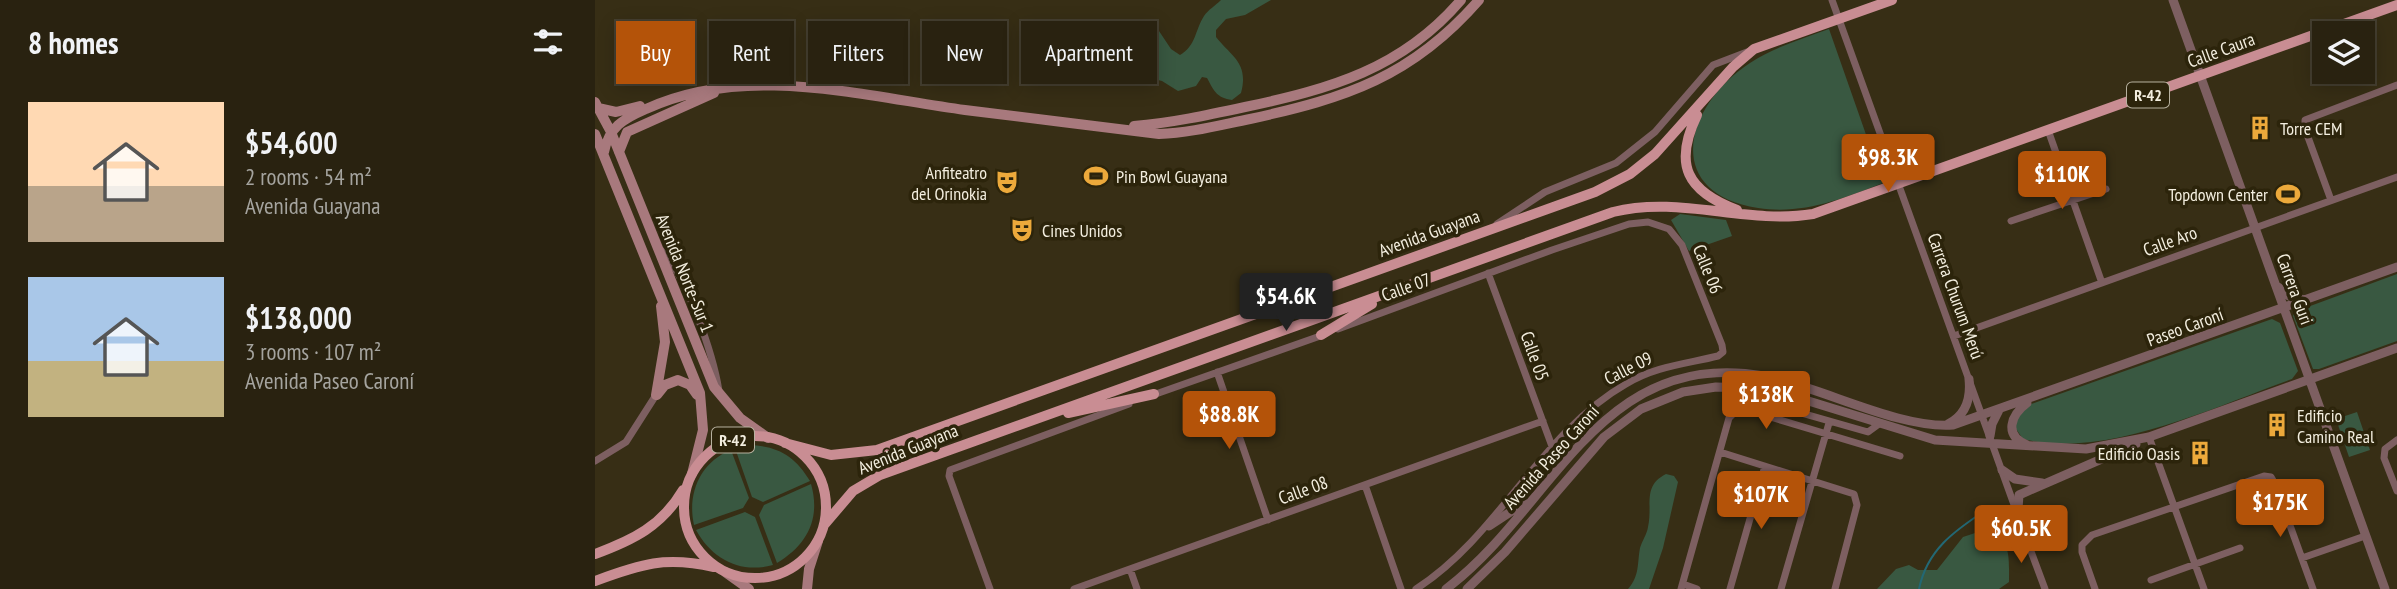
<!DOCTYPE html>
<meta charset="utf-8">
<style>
body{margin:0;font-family:"PT Sans Narrow",sans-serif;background:#352f1e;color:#f1f3f6;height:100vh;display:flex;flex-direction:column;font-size:26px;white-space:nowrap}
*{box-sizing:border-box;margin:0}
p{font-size:23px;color:#a5a49f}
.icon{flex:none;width:38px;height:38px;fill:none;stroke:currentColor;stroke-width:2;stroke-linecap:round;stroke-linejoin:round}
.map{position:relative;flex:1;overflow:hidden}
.side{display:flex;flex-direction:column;background:#292210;width:595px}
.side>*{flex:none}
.banner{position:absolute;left:21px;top:21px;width:665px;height:63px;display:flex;gap:14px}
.fabs{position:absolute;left:1717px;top:21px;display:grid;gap:14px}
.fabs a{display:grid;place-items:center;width:63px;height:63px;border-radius:0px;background:#292210;box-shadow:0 4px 18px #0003,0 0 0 2px #453f30;font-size:35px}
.price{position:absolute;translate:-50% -60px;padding:0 16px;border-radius:7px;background:#b45309;color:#fff;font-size:23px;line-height:46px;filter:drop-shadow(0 2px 4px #0008)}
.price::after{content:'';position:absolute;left:50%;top:42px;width:21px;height:16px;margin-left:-10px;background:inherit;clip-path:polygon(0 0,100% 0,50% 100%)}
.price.selected{background:#222;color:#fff}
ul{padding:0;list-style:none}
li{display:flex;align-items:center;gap:21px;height:175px;padding:0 28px}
li span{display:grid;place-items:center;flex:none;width:196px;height:140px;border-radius:0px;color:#555}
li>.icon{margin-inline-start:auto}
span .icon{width:84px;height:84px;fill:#fffc;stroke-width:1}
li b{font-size:30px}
h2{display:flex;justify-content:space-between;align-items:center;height:84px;padding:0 28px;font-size:30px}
.tag{padding:0 24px;border-radius:0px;background:#292210;box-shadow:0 4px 18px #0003,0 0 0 2px #453f30;font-size:24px;line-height:63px}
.tag.selected{background:#b45309;color:#fff}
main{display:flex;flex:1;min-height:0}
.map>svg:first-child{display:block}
</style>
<main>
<section class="side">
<h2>8 homes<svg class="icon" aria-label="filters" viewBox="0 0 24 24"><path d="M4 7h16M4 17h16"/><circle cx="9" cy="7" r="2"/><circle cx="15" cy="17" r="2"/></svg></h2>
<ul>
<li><span style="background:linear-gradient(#ffd9b3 60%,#b9a48a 0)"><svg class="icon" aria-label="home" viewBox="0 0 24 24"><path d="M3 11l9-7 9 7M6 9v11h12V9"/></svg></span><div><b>$54,600</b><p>2 rooms · 54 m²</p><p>Avenida Guayana</p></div></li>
<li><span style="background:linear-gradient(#a9c7e8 60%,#c2b280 0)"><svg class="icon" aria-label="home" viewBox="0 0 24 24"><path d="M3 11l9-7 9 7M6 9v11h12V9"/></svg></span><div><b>$138,000</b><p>3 rooms · 107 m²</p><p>Avenida Paseo Caroní</p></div></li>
</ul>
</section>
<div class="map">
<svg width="1802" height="589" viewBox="0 0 1802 589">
<rect width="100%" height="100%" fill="#372e15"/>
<path fill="#395841" d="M626 0H676L650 15 631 19 621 30V37C637 57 654 63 646 93L637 100C622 98 619 91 612 78L607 77 601 86 583 91 567 81 547 76 543 65 551 60 550 53 531 48 539 31 547 27 564 31 576 49 585 55C601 46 600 30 609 16 613 10 621 5 626 0Z
M1234 29 1288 183C1247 199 1207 215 1163 208 1065 192 1091 104 1155 63 1179 47 1207 39 1234 29Z
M1085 214 1131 220 1137 236 1094 251 1076 220Z
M1802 274V341L1724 369H1718L1698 316 1699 312Z
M1677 319 1685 323 1703 371 1697 379C1621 406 1509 460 1428 439L1419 426 1428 407Z
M1762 412 1775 450 1754 457 1741 419Z
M154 445C183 446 200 456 215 481L168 502 157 497 140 448Z
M136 450 154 498 148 508 99 525C92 494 105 462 136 450Z
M1071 474 1079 476 1083 482 1068 548 1054 589H1033C1045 575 1042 564 1045 548 1047 541 1052 534 1053 527 1058 505 1047 486 1071 474Z
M216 484C226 519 212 545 182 563L164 515 169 505Z
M150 512 160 517 178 565C145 574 117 559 101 530Z
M1398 527C1416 546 1414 557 1414 582L1404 589H1282L1301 569 1314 565 1323 570H1342L1368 537Z"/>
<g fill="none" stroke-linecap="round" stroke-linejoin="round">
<path stroke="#236874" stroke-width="2" d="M1324 589C1332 550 1359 531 1391 510"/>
<path stroke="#7d5f61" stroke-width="7" d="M1237 0 1422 513
M1453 130 1507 283
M1736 200 1710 129V120L1802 85
M1416 221 1511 189
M902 224 950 192 1021 163 1060 132 1118 65 1152 52
M67 251C92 277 118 354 124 391
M893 273 958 449
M743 329 957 250 1034 224 1053 222 1074 229 1087 245 1127 345 1128 352 1123 356C1091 364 1061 366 1031 384 945 433 905 535 821 589
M1359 336 1802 177
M622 372 673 520
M1153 387 1155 395 1164 401 1273 432 1284 424
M558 395 728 335
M1554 437 1609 589
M1802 440 1790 449 1789 458 1802 491
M1125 452 1259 494 1262 505 1240 589
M0 461 31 442 61 395
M770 485 806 589
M1686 499 1722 487
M1427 527 1450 589
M1707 558 1770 536
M535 569 542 589
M1556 580 1645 548
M1088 584 1102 589
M395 589 354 476 355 470 534 404
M479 589 948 421
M1086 589 1134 418 1140 412 1162 413 1305 456
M1135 589 1170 466
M1186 589 1234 423
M1500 589 1487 552V545L1497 535 1669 476 1676 477 1680 484 1718 589"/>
<path stroke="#7d5f61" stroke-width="9" d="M1578 0 1790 589
M1683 287 1694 296 1710 300
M1353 424C1371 415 1376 398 1374 379
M1395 436 1397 424 1404 410
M1432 445C1408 435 1416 415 1432 403
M1407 470 1420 479 1447 483
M894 526 929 503
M1429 532 1423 509 1424 495 1541 444
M851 589C959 508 1003 347 1169 376 1227 387 1303 429 1358 425L1802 267
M872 589 910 552 1009 437 1046 409 1088 392 1121 387 1155 388 1207 399 1340 440 1491 449 1554 437 1802 348"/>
<path stroke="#a8797d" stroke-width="10" d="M0 102 16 132 119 387 145 418 173 438
M3 108 21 112 45 106
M539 126C576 123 613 115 650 107 735 89 807 69 866 0
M0 134 105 393 108 430 97 474
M9 152C14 127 28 119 51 109 150 63 267 96 370 110 434 118 500 126 564 134 595 133 625 125 655 119 751 98 817 77 884 0
M24 152 32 132 119 93
M61 395 70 342 66 306
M62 395 70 385 83 380 95 385 102 395
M130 572 154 589
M212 589 214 569 223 541"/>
<path stroke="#c98d93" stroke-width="10" d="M1102 115C1078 165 1092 191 1142 210
M726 335 777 304
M473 413 559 394
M89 507a71 71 0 1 1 142 0a71 71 0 1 1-142 0Z
M190 443 236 455 282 450 1000 192 1035 174 1060 154 1138 67 1159 49 1297 0
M229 525 258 491 285 475 1018 212C1085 195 1151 225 1218 214L1802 5
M0 554C38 540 67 526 88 490
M0 581C46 564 70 556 119 567"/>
</g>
<defs>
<g id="building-bare" transform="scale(1.89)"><path d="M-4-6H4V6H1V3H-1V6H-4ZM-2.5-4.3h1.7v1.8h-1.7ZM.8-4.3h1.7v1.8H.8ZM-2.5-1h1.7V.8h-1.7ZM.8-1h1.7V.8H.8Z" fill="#eca93b" stroke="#2c240b" stroke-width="2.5" paint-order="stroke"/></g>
<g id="stadium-bare" transform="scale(1.89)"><path d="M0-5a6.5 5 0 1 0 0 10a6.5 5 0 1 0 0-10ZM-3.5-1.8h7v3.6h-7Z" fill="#eca93b" stroke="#2c240b" stroke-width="2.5" paint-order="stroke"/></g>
<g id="theatre-bare" transform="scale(1.89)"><path d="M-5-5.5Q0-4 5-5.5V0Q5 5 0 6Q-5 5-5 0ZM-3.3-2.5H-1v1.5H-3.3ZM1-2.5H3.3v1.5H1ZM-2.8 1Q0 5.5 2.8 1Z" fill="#eca93b" stroke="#2c240b" stroke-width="2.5" paint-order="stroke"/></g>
</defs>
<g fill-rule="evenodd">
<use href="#building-bare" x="1665" y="128"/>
<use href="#stadium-bare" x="501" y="176"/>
<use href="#theatre-bare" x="412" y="182"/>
<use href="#stadium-bare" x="1693" y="194"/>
<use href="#theatre-bare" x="427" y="230"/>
<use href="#building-bare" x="1682" y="425"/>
<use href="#building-bare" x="1605" y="453"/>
</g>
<g text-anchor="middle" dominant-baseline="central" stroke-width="7" stroke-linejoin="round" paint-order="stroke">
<g fill="#2c240b" stroke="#b7b19f" stroke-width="2">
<rect x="1532" y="82.5" width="42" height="25" rx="5"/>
<rect x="117" y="427.5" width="42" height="25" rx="5"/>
</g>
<g font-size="16" font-weight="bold" fill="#f3eedf">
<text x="1553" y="95">R-42</text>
<text x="138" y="440">R-42</text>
</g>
<g font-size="18" fill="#f3eedf" stroke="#2c240b">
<text transform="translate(1626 50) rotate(-20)">Calle Caura</text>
<text transform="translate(834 233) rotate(-20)">Avenida Guayana</text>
<text transform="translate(1575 241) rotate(-20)">Calle Aro</text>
<text transform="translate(1113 269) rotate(68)">Calle 06</text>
<text transform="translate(90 273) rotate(68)">Avenida Norte-Sur 1</text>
<text transform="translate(811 287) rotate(-20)">Calle 07</text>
<text transform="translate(1700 289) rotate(70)">Carrera Guri</text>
<text transform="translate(1361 296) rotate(70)">Carrera Churum Merú</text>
<text transform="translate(1590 327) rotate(-20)">Paseo Caroní</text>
<text transform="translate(940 356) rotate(70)">Calle 05</text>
<text transform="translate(1033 368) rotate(-27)">Calle 09</text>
<text transform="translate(313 449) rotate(-22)">Avenida Guayana</text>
<text transform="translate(956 457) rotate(-48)">Avenida Paseo Caroní</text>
<text transform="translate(708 490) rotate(-20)">Calle 08</text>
</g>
<g font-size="18" fill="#f3eedf" stroke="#2c240b" text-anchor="start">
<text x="1685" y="128">Torre CEM</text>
<text x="392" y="172" text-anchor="end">Anfiteatro<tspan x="392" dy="21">del Orinokia</tspan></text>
<text x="521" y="176">Pin Bowl Guayana</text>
<text x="1673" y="194" text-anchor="end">Topdown Center</text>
<text x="447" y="230">Cines Unidos</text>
<text x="1702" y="415">Edificio<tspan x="1702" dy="21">Camino Real</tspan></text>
<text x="1585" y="453" text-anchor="end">Edificio Oasis</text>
</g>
</g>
</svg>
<div class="fabs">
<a><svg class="icon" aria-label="layers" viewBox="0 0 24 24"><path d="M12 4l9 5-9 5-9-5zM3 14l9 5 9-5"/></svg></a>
</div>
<b class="price" style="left:1293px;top:194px">$98.3K</b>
<b class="price" style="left:1467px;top:211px">$110K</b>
<b class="price selected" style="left:691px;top:333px">$54.6K</b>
<b class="price" style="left:1171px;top:431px">$138K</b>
<b class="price" style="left:634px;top:451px">$88.8K</b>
<b class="price" style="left:1166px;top:531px">$107K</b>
<b class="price" style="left:1685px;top:539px">$175K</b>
<b class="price" style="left:1426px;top:565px">$60.5K</b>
<div class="banner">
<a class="tag selected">Buy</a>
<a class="tag">Rent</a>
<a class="tag">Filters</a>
<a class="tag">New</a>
<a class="tag">Apartment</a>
</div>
</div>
</main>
